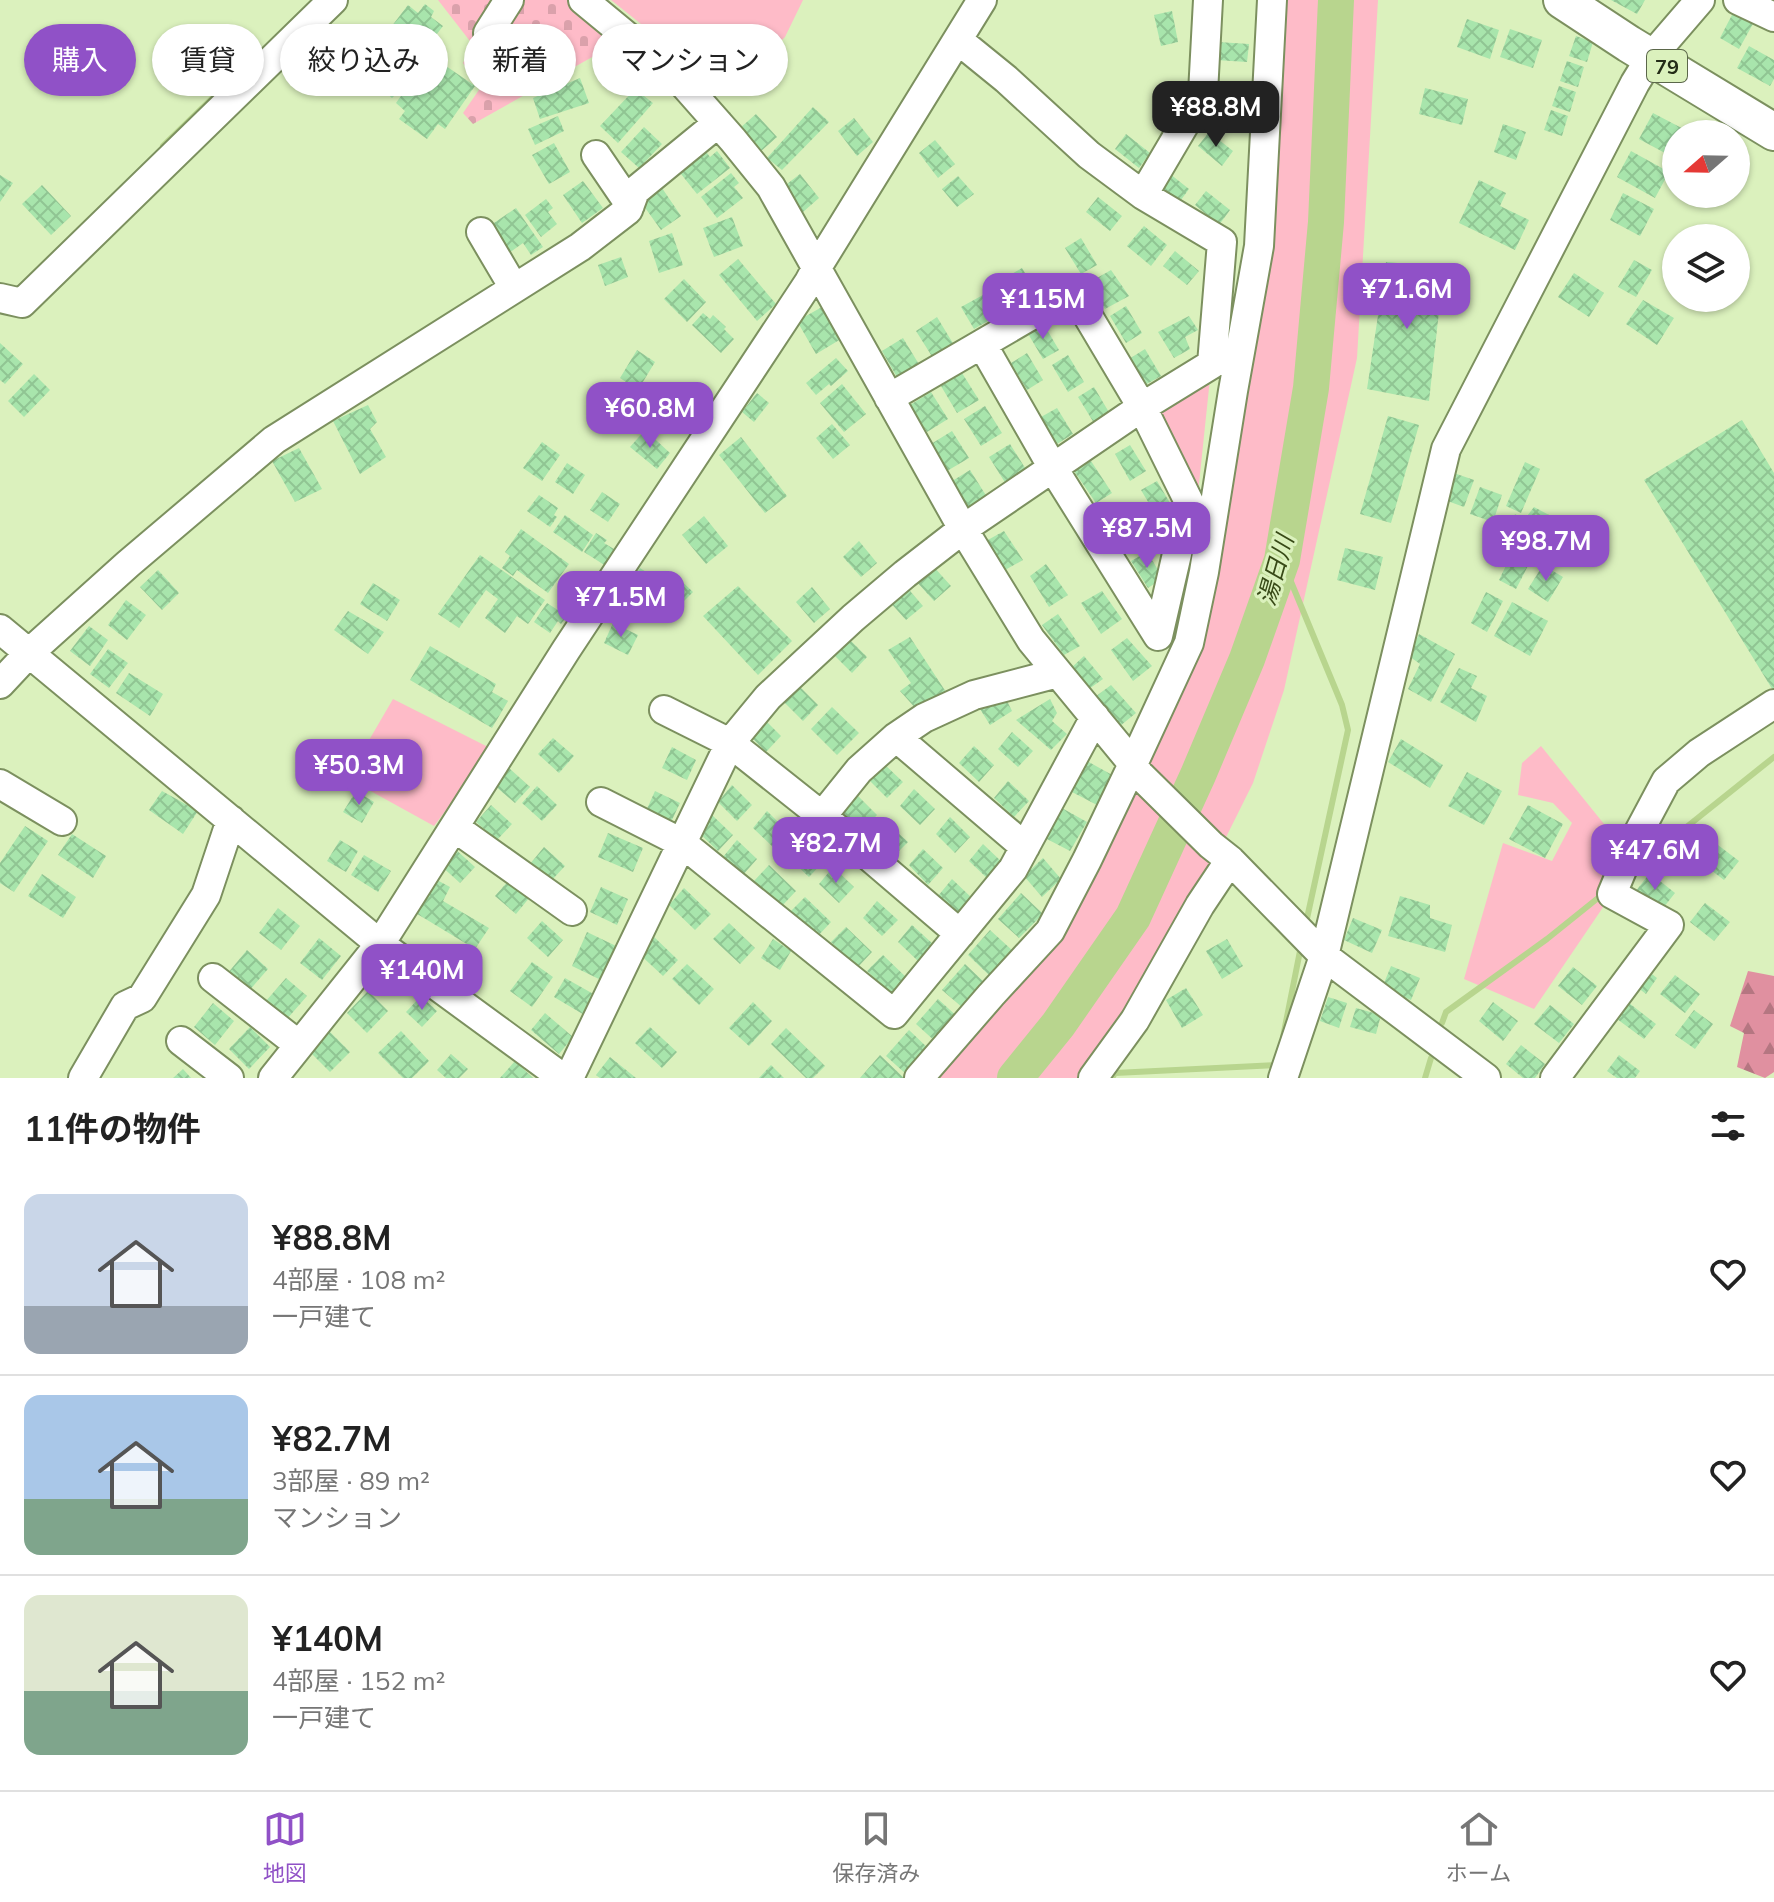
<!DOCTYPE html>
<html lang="ja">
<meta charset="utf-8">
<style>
body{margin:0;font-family:Mulish,"Noto Sans JP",sans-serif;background:#f2f2f2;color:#222;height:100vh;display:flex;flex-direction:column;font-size:30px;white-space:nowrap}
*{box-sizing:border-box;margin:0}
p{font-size:26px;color:#767676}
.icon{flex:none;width:44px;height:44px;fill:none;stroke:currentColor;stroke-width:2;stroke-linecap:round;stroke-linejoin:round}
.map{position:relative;height:1078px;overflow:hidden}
.side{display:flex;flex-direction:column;background:#fff;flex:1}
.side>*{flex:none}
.hud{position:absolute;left:24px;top:24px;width:800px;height:72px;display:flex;gap:16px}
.needle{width:52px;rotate:250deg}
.buttons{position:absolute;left:1662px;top:120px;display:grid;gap:16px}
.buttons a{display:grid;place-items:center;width:88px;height:88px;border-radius:50%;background:#fff;box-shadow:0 2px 6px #0004;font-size:40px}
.price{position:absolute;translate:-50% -68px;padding:0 18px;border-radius:16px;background:#9051c7;color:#fff;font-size:26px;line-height:52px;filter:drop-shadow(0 2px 4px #0008)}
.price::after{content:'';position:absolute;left:50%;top:48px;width:24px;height:18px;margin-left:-12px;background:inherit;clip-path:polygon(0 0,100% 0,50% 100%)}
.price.on{background:#222;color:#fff}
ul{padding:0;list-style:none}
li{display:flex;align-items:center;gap:24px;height:200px;padding:0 24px}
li+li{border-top:2px solid #e0e0e0}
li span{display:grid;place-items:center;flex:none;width:224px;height:160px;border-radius:16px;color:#555}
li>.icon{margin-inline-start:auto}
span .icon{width:96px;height:96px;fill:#fffc;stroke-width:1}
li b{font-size:34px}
h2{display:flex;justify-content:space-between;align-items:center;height:96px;padding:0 24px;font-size:34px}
.chip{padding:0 28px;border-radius:36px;background:#fff;box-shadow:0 2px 6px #0004;font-size:28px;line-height:72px}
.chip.on{background:#9051c7;color:#fff}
.tab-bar{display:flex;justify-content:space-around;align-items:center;height:112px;border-top:2px solid #e0e0e0;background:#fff;font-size:22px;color:#767676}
.tab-bar a{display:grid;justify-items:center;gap:4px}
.tab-bar .on{color:#9051c7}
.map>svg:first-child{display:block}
</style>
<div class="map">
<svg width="1774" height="1078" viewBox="0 0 1774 1078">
<defs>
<pattern id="forest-firs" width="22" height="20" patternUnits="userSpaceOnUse" patternTransform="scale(2)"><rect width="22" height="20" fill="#e090a0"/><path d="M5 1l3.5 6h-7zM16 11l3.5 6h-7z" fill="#b57681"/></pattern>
<pattern id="cemetery-stones" width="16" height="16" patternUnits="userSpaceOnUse" patternTransform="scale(2)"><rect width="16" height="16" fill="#febbc8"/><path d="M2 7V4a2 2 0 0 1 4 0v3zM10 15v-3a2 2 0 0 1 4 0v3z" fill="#daa1ab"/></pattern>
<pattern id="building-cross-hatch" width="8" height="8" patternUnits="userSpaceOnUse" patternTransform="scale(2)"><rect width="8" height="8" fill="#a8e5ac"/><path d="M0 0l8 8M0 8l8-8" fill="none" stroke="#90c593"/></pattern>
</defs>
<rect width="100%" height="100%" fill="#dbf1bd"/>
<path fill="#febbc8" d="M611 0H803L785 37 741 80 715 83Z
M1278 0H1378L1357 358 1284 690 1253 783 1135 1020 1077 1078H916L1084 873 1194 619 1272 246Z
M1211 369 1198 493 1151 409Z
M393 699 492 749 434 826 347 778Z
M1541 746 1621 845 1612 894 1534 1009 1464 979 1503 843 1552 861 1572 823 1553 803 1518 795 1522 763Z"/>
<path fill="url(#forest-firs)" d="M1748 971 1774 976V1072L1765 1078 1737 1067 1744 1033 1730 1026Z"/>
<path fill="url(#cemetery-stones)" d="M438 0H568L619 42 473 124 463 113 481 87 463 63 473 45Z"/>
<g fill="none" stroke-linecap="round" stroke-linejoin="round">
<path stroke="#b8d58e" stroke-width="6" d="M163 146 253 59
M1282 560 1342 705 1348 730 1306 923
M1634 869 1774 757
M1442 1023 1446 1012 1547 939 1603 894
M1283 1037 1301 946
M1112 1078 1115 1073 1278 1065
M1425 1078 1431 1058"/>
<path stroke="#b8d58e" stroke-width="36" d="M1015 1078 1058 1025 1133 917 1198 775 1247 659 1282 560 1311 388 1326 222 1336 0"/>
</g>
<path fill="url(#building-cross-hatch)" d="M1611 0H1645L1637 14Z
M425 4 434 11 431 17 443 26 417 60 385 35 408 5 418 13Z
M1172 11 1178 42 1161 46 1154 15Z
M1734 11 1754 22 1739 49 1720 38Z
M1467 19 1499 30 1490 59 1457 47Z
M1510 29 1542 40 1533 68 1500 57Z
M1576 36 1593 42 1587 62 1569 56Z
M375 38 383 45 366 63 358 55Z
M1218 42 1249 44 1247 62 1216 60Z
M1749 46 1774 60V79L1770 86 1737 68Z
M391 50 401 58 396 66 404 74 398 81 404 86 392 98 367 76Z
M430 55 475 86 445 129 438 124 427 139 399 119 405 111 396 103Z
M1567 61 1584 67 1578 87 1560 81Z
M580 78 589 103 540 119 533 98Z
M1223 85 1248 105 1236 119 1212 100Z
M1559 86 1576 92 1570 112 1552 106Z
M1425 88 1468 99 1462 125 1419 114Z
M635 89 653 103 618 143 600 126Z
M813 107 829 122 782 170 767 158Z
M1551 110 1568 116 1562 136 1544 130Z
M1653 113 1693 134H1676V159L1639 139Z
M756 114 777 137 761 151 740 128Z
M558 116 564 131 535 145 528 129Z
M854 118 873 142 857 156 838 131Z
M1503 124 1526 132 1516 160 1494 152Z
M644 127 662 144 639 168 621 152Z
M1209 132 1233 151 1222 166 1198 146Z
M1126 134 1150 153 1139 168 1115 149Z
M935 140 955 164 938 178 919 153Z
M554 143 570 172 549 184 532 155Z
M704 149 710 157 717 151 730 168 697 194 677 169Z
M1631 151 1669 172 1655 198 1617 177Z
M1165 170 1189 189 1178 204 1153 185Z
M731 173 739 183 734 187 743 198 717 218 701 197Z
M800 174 819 198 803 212 783 187Z
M0 175 13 183 0 202Z
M958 176 974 194 957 207 942 189Z
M1479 180 1506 193 1500 206 1529 220 1515 250 1459 223Z
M583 181 603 208 582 223 563 195Z
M42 185 71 216 51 235 22 204Z
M662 188 681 216 661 230 641 202Z
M1206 191 1230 210 1219 225 1195 205Z
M1623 193 1654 209 1640 236 1610 220Z
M1098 197 1122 216 1110 231 1086 212Z
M546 199 553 208 548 212 557 224 541 237 525 215Z
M516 208 543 247 531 255 523 243 509 253 491 225Z
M732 217 743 246 714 257 703 228Z
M1144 226 1167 245 1151 266 1127 246Z
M672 233 683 265 659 273 649 241Z
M1081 238 1097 265 1081 274 1065 248Z
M1175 251 1199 271 1187 285 1163 266Z
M1676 253V282L1663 273Z
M621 257 628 277 605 286 598 265Z
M738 259 776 304 757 321 719 275Z
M1634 260 1652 270 1636 297 1618 287Z
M1386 262 1444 267 1429 401 1367 389Z
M1022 268 1038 295 1017 308 1000 281Z
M1111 270 1129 296 1105 309 1090 282Z
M1574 273 1604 293 1589 317 1558 297Z
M684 279 706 302 687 322 664 299Z
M983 295 995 317 974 329 961 307Z
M1643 300 1674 318 1657 345 1626 324Z
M1126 306 1142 333 1126 343 1110 316Z
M822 307 841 339 816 354 797 321Z
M703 313 710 319 713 315 726 327 724 329 734 339 721 353 692 325Z
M1189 316 1198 330 1185 337 1190 349 1174 358 1158 332Z
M937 317 954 345 933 358 916 331Z
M1043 323 1059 350 1043 359 1027 332Z
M903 338 920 366 898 379 882 351Z
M0 343 23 364 5 384 0 380Z
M1145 349 1161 376 1145 385 1129 359Z
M637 350 655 362 638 390 620 378Z
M1027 353 1043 380 1027 390 1011 363Z
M1068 355 1084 382 1068 392 1052 365Z
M836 358 848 371 831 386 829 384 816 395 806 383Z
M962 373 979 400 957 413 941 386Z
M34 374 50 390 24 417 8 401Z
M842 384 866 414 844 432 820 403Z
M1094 387 1110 414 1094 423 1078 397Z
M931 392 948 419 927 432 910 405Z
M757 393 769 403 754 422 742 412Z
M610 395 628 406 615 427 597 416Z
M368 405 377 422 370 429 386 457 360 474 333 421Z
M985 406 1002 433 981 446 964 419Z
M1057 408 1073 434 1057 444 1041 417Z
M1388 416 1419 425 1391 523 1360 514Z
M1742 420 1774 473V692L1644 480Z
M832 424 850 445 833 459 816 438Z
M645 430 670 453 657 469 630 447Z
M952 431 969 458 947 471 931 444Z
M741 437 787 496 765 513 719 455Z
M542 442 560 455 542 481 523 468Z
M1010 444 1027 471 1006 484 989 457Z
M1130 445 1146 471 1130 481 1115 454Z
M299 448 322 489 295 502 272 461Z
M1091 461 1112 493 1096 503 1074 471Z
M1525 462 1540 469 1521 513 1506 506Z
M567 463 585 475 573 494 555 482Z
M970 470 987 497 966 510 949 483Z
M1451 472 1474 480 1464 507 1442 499Z
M1157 481 1173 508 1157 517 1141 490Z
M1480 487 1502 495 1493 522 1470 514Z
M602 492 620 504 608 522 590 510Z
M539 495 558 508 554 515 557 517 550 527 527 511Z
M1124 504 1146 535 1129 546 1107 514Z
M1534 507 1566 524 1551 549 1509 528 1515 514 1524 520Z
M565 515 593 535 582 552 553 532Z
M704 516 728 546 706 564 682 535Z
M1574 524 1594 537 1579 562 1559 549Z
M521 529 569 564 548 593 517 570 513 576 502 568 510 556 505 552Z
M1004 531 1023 560 1005 570 986 541Z
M596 533 607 540 604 543 619 552 609 568 584 552Z
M859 541 877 563 861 577 843 557Z
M1345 548 1383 557 1375 590 1337 580Z
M1514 549 1532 558 1516 589 1499 580Z
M1147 552 1163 578 1148 588 1131 561Z
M480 555 545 600 528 624 517 616 505 633 485 618 498 599 486 590 459 628 438 614Z
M1046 564 1068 595 1049 607 1030 576Z
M932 565 951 586 934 601 916 581Z
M1543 565 1563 577 1548 602 1528 589Z
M640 568 658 580 646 598 627 587Z
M158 570 179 593 162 610 140 587Z
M673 573 693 592 677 608 657 588Z
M373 583 400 600 387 621 360 604Z
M904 584 923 606 906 620 888 600Z
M738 586 792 641 758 675 703 616Z
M812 587 830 609 814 623 796 602Z
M1102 591 1122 619 1101 634 1081 603Z
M1486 592 1503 601 1487 632 1471 623Z
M126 600 146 615 127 640 108 625Z
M1512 602 1548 621 1530 656 1494 636Z
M547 603 567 616 561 624 558 621 550 633 534 622Z
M348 611 384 632 368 654 334 630Z
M1058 614 1080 646 1064 655 1042 625Z
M613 623 638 635 628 655 604 643Z
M89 626 108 640 90 666 70 651Z
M1419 634 1455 654 1431 702 1408 689 1420 664 1409 656Z
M847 637 867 657 852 673 833 654Z
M910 637 946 692 918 711 900 691 911 683 888 650Z
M1127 638 1152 666 1133 681 1111 650Z
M430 646 496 684 492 692 508 701 492 728 410 680Z
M108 649 128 663 109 688 90 674Z
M1084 656 1103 679 1086 691 1070 669Z
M1459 668 1477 676 1471 688 1487 696 1476 722 1440 702Z
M129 673 163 694 150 716 116 693Z
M798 685 818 705 803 721 784 702Z
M1111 685 1136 713 1120 726 1095 697Z
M1004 695 1012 711 990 725 980 709Z
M1050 699 1057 713 1052 721 1067 734 1051 750 1016 720Z
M832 707 859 733 837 755 811 729Z
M761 716 781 736 766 752 747 733Z
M1012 732 1033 751 1018 767 998 749Z
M553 738 574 756 559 773 538 754Z
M1401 739 1443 765 1430 788 1388 762Z
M974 746 994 765 979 782 959 763Z
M672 747 696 760 687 780 662 768Z
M1087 761 1114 776 1097 805 1072 792Z
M882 762 903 782 887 798 868 779Z
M509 768 530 787 515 803 494 785Z
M1467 772 1502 791 1484 825 1448 806Z
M1008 781 1029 801 1014 817 994 798Z
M732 785 752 805 737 821 718 802Z
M537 786 557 805 542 821 522 803Z
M914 789 935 809 920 825 900 806Z
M162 791 198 811 183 834 149 810Z
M356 791 374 802 362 823 343 812Z
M655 791 680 803 671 822 646 811Z
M857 795 877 815 862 831 842 813Z
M491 805 512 824 497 840 476 822Z
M1528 805 1563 824 1545 858 1509 839Z
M1060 807 1087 822 1070 851 1045 838Z
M767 811 787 831 773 847 753 828Z
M712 815 733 835 718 851 698 832Z
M950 817 970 837 955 853 936 834Z
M887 823 908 842 892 858 873 840Z
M25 826 48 841 14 892 0 883V863Z
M608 833 643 848 633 872 598 857Z
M72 834 106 856 93 878 58 855Z
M340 840 358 851 346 872 327 861Z
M737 840 757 859 742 876 723 857Z
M803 841 824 861 809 877 789 858Z
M1714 842 1739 861 1724 880 1699 861Z
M983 844 1004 864 989 880 969 861Z
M544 847 565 866 550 882 530 864Z
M454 848 475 867 460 883 439 864Z
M923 849 943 868 928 885 909 865Z
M364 855 391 871 378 892 351 875Z
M1043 858 1061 879 1042 897 1024 876Z
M769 865 796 891 781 907 754 881Z
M833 867 854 887 839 903 819 884Z
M1650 873 1675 893 1660 912 1635 892Z
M42 874 76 897 63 918 28 896Z
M510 879 530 897 516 914 495 896Z
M952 879 973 899 957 915 938 896Z
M437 880 450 887 443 901 489 928 475 949 414 912Z
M601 887 628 899 617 925 590 912Z
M684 888 711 914 695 930 669 905Z
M1021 893 1043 914 1019 938 998 919Z
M1400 896 1430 905V918L1452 925 1445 952 1388 936Z
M805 897 831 922 816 938 789 913Z
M877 901 898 920 882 936 863 918Z
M1705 903 1730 922 1714 941 1690 922Z
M278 908 300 926 281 950 259 933Z
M1353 918 1382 930 1372 953 1344 940Z
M542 921 563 940 548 957 527 938Z
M729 923 755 948 740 964 713 939Z
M912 925 933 944 918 961 898 942Z
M846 927 872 952 857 968 831 942Z
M990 930 1013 951 989 975 968 955Z
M587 932 616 946 601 980 572 966Z
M652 935 678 960 663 976 636 951Z
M319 938 341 956 322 980 300 963Z
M773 939 791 951 780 970 761 958Z
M1227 939 1243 966 1222 979 1206 951Z
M247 950 268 969 248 992 227 974Z
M883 955 909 980 894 996 867 971Z
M532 962 553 977 532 1007 510 991Z
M687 964 714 989 699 1005 672 979Z
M965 964 987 985 963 1008 942 990Z
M1391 966 1420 978 1411 1000 1382 988Z
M1573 967 1597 986 1582 1005 1558 986Z
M1644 968 1657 978 1646 994 1633 984Z
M1675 975 1700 994 1685 1013 1660 994Z
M286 978 307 996 287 1019 266 1001Z
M565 978 597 996 586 1016 554 997Z
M1186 988 1203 1015 1182 1028 1166 1000Z
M368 991 388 1011 367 1033 347 1013Z
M421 996 437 1011 422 1027 406 1012Z
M1328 997 1347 1003 1339 1028 1320 1021Z
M938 999 961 1020 937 1043 916 1024Z
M753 1002 772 1021 749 1046 729 1028Z
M1493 1002 1518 1021 1503 1041 1479 1021Z
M213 1003 234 1021 215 1045 194 1027Z
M1629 1003 1656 1024 1644 1039 1617 1019Z
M1550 1005 1574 1024 1559 1043 1534 1024Z
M1356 1008 1381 1015 1376 1034 1350 1027Z
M1694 1010 1713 1024 1695 1049 1675 1035Z
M545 1013 573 1037 559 1054 531 1030Z
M250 1027 270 1047 249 1069 229 1049Z
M650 1027 677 1052 662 1068 635 1043Z
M786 1028 825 1066 813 1078H806L771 1044Z
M909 1030 931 1051 907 1075 886 1056Z
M329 1031 350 1052 330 1072 309 1051Z
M401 1031 429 1061 412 1078H403L378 1053Z
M1521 1045 1545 1064 1535 1078H1523L1506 1064Z
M451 1054 468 1069 459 1078H446L437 1070Z
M880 1055 904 1078H860Z
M1619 1055 1640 1071 1635 1078H1617L1607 1071Z
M610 1057 636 1078H600L596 1075Z
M515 1061 533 1078H500Z
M771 1065 784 1078H759Z
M183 1069 191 1078H173Z"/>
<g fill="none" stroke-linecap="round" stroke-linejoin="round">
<g stroke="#7c905f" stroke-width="32">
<path id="minor" d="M583 0 680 80 733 140 771 187 963 529 1031 640 1133 764 1139 774 1211 845 1230 860 1324 956 1486 1078
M1738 0 1774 17
M488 33 509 0
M596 155 630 205
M1143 195 1203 93 1208 0
M481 232 514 288
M0 298 22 303 333 0
M889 398 1073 291 1142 407 1189 502 1158 636 1053 468 982 344
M0 629 380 944 563 1078
M0 684 29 653 128 564 274 440 580 247 628 210 635 191 718 123
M664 710 730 743 822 816 960 934
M896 737 1025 847
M0 784 62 821
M601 802 682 843 894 1014 1013 869 1095 717
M822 816 859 770 896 737 924 718 974 695 1058 673
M454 827 572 911
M213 978 299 1045
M181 1041 229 1078
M83 1078 125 1006 142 998 206 895 231 820
M273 1078 380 944 566 650 809 282 816 269 982 0
M569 1078 730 743 768 697 853 618 905 574 963 529 1142 407 1212 364 1222 242 1143 195 1089 155 1006 79 958 40
M919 1078 991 995 1050 931 1087 860 1133 764 1189 643 1204 572 1233 391 1259 246 1272 0
M1093 1078 1135 1020 1200 905 1230 860
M1283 1078 1324 956 1446 449 1635 83 1651 57 1700 0
M1555 1078 1669 925 1612 894 1634 841 1666 781 1699 753 1774 704"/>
</g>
<g stroke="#7c905f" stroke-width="40">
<path id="major" d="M1562 0 1629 44 1774 132"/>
</g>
<use href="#minor" stroke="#fff" stroke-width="28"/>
<use href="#major" stroke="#fff" stroke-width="36"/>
</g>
<g text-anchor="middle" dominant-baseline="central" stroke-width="6" stroke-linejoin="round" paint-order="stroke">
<rect fill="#dbf1bd" stroke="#5b674a" stroke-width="2" x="1647" y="50" width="40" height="32" rx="6"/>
<g font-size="20" font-weight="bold" fill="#242c18">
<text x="1667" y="66">79</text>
</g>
<g font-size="24" font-style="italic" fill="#384a17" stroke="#dbf1bd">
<text transform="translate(1275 570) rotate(-74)">湯日川</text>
</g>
</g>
</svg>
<div class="buttons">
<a><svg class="needle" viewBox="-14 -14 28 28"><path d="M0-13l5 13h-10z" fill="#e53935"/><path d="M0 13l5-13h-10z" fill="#767676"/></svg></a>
<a><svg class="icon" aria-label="layers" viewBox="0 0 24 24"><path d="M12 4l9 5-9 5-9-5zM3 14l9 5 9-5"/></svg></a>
</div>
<b class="price on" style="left:1216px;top:149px">¥88.8M</b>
<b class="price" style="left:1407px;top:331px">¥71.6M</b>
<b class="price" style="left:1043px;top:341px">¥115M</b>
<b class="price" style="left:650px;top:450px">¥60.8M</b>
<b class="price" style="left:1147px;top:570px">¥87.5M</b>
<b class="price" style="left:1546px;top:583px">¥98.7M</b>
<b class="price" style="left:621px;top:639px">¥71.5M</b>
<b class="price" style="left:359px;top:807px">¥50.3M</b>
<b class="price" style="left:836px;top:885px">¥82.7M</b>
<b class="price" style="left:1655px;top:892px">¥47.6M</b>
<b class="price" style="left:422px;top:1012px">¥140M</b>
<div class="hud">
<a class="chip on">購入</a>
<a class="chip">賃貸</a>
<a class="chip">絞り込み</a>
<a class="chip">新着</a>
<a class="chip">マンション</a>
</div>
</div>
<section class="side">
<h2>11件の物件<svg class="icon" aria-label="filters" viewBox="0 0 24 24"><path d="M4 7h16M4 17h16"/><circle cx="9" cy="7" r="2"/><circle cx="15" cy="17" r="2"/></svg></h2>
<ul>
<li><span style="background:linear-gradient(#c9d6e8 70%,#9aa5b1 0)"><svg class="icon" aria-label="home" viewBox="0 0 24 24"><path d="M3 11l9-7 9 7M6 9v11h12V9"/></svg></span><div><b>¥88.8M</b><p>4部屋 · 108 m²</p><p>一戸建て</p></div><svg class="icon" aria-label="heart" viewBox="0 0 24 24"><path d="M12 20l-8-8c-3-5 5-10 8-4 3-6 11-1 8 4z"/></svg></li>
<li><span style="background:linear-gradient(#a9c7e8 65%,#7fa58c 0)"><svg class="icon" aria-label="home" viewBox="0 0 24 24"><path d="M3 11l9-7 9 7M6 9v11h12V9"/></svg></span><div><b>¥82.7M</b><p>3部屋 · 89 m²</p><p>マンション</p></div><svg class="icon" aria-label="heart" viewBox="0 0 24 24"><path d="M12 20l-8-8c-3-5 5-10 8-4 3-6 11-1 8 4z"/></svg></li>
<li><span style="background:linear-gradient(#dfe7d0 60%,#7fa58c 0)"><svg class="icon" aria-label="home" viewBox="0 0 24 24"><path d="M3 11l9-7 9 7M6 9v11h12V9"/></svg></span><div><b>¥140M</b><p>4部屋 · 152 m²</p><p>一戸建て</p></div><svg class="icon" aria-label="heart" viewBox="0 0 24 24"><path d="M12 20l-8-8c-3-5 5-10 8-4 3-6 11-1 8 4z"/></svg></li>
</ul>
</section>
<nav class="tab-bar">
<a class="on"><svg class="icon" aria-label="map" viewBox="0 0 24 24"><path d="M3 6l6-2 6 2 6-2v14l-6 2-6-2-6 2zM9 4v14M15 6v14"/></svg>地図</a>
<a><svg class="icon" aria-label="saved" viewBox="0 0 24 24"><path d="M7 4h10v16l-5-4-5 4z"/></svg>保存済み</a>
<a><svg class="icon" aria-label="home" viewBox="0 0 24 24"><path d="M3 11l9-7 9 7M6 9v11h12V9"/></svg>ホーム</a>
</nav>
